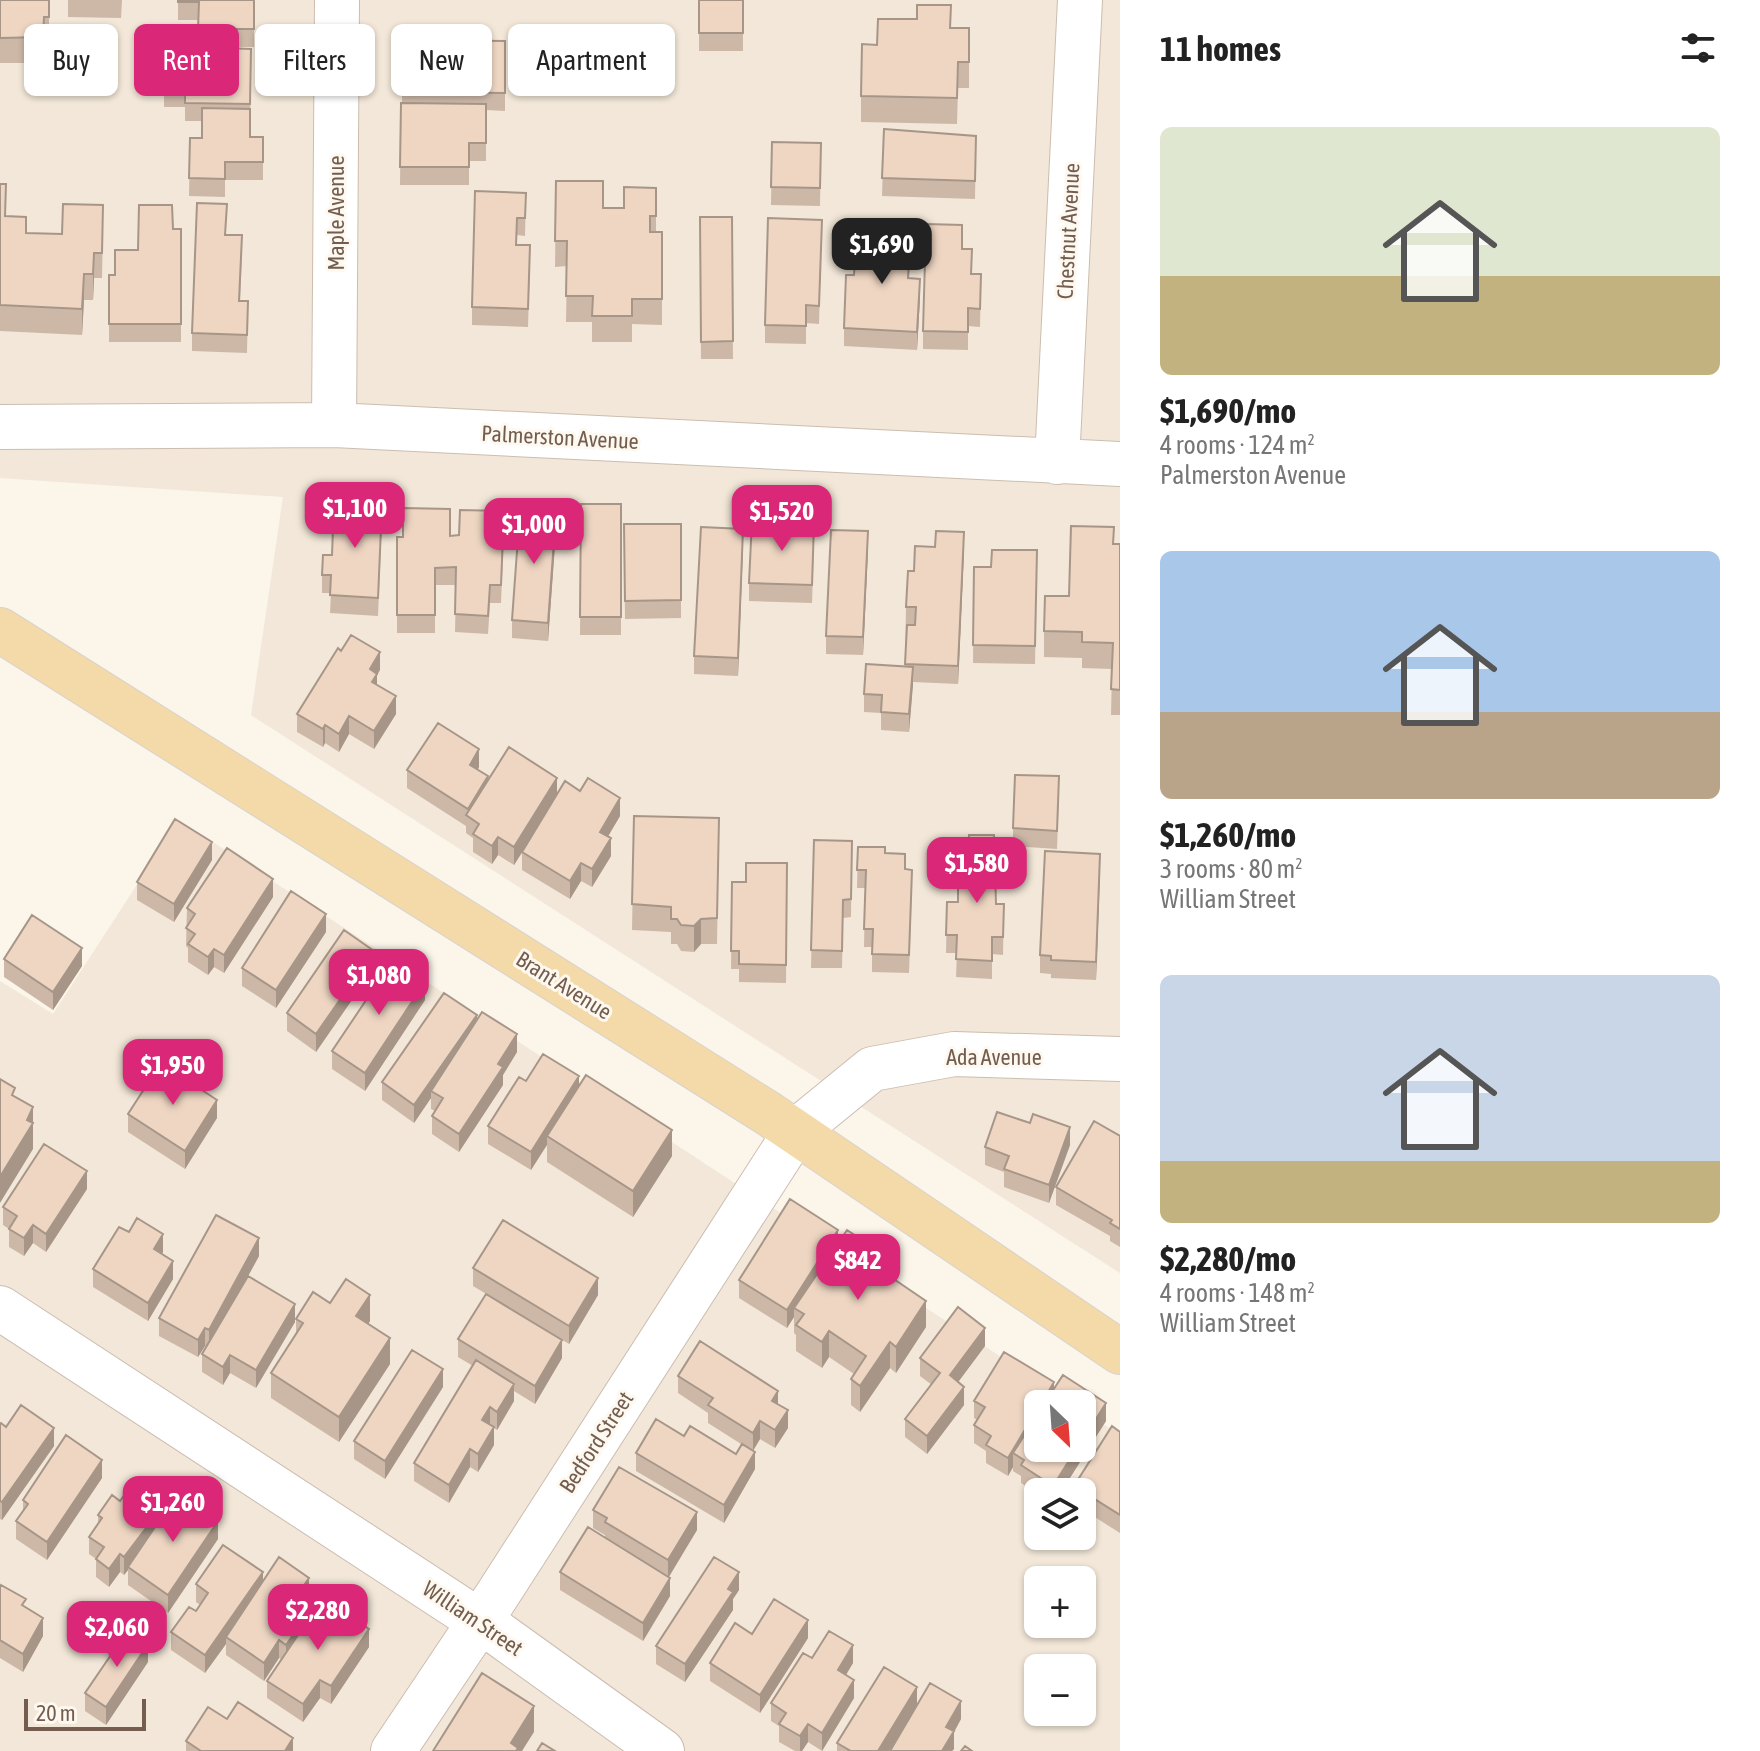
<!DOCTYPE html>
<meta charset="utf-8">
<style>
body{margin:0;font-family:"Asap Condensed",sans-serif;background:#f2f2f2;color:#222;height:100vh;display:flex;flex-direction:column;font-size:30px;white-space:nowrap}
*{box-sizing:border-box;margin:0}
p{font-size:26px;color:#767676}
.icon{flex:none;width:44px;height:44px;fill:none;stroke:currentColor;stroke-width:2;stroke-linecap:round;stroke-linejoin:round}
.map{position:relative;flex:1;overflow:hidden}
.side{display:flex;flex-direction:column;background:#fff;width:640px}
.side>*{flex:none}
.hud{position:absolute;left:24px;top:24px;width:760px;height:72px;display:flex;gap:16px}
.needle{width:52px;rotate:155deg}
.tools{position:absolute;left:1024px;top:1390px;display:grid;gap:16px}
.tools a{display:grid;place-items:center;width:72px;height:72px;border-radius:12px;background:#fff;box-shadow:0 2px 6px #0004;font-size:40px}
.scale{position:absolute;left:24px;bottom:20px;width:122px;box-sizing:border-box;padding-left:8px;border:4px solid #745d4f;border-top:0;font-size:22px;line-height:28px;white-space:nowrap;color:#745d4f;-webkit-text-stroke:6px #fef9f0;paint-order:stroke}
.price{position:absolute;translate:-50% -68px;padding:0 18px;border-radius:16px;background:#db2777;color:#fff;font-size:26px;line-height:52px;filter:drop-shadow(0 2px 4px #0008)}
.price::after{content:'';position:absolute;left:50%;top:48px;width:24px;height:18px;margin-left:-12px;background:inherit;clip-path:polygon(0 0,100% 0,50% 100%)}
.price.current{background:#222;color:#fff}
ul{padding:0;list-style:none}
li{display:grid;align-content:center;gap:16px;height:424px;padding:0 40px}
li span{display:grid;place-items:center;height:248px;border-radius:12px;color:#555}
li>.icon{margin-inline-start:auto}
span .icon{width:144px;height:144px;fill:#fffc;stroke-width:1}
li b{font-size:34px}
h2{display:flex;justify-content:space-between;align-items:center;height:96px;padding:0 40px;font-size:34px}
.chip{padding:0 28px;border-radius:12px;background:#fff;box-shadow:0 2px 6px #0004;font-size:28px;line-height:72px}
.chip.current{background:#db2777;color:#fff}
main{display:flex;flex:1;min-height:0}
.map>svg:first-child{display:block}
</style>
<main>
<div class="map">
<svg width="1120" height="1751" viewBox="0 0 1120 1751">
<rect width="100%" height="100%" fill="#fbf5ea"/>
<path fill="#f2e7d8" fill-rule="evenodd" d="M0 0H1120V1273L251 715 283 497 0 478Z
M179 820 1073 1404H1038V1448H1082V1410L1120 1435V1751H0V981L53 1014ZM1038 1492H1082V1536H1038ZM1038 1580H1082V1624H1038ZM1038 1668H1082V1712H1038Z"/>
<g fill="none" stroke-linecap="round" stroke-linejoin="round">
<g stroke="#ccbdb0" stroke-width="46">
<path id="minor" d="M334 425 337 0
M0 427 334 425 1120 464
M1057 462 1080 0
M0 1308 499 1634 662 1751
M393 1751 496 1597 796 1131 872 1069 954 1054 1120 1059"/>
</g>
<g stroke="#d8d2ce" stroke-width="46">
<path id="major" d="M0 630 769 1114 1120 1352"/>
</g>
<use href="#minor" stroke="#fff" stroke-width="44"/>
<use href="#major" stroke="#f4daa8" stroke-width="44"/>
</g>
<path fill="#cdb8a8" d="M0 0H49V43L44 42 43 63H0Z
M68 0H122L121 18 68 17Z
M178 0H254V47H198V20H178Z
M699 0H743V51H699Z
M951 28H969V88H958L957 124 861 122V96L877 45Z
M150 30 197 47 251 49 250 137H263V180H225V197L189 196 190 138H202V121H185V107H164V70L150 69Z
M505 41V111L486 110V161H469V185H400L401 103H402V71H417Z
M884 129 976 136 975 199 882 196Z
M772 142 821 143 820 206 771 205Z
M556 181 603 208H624L656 188V232H662V325L632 324V342H592V322H566L567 266 555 267Z
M0 184 6 216 26 233 62 234 103 231 102 278H94L93 300H84L82 335 0 331Z
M526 193 525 236 517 235V245L530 263 528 327 472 325V307Z
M700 217H732L733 359H701Z
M822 220 819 324 806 323V344L765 343V325Z
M173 229H181V342H109V275H115L138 250Z
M226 235 242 253 240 301H248L247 353 192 351V333Z
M911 245 909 278 920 297 917 350 844 346V328L854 275 877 254 897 255Z
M962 249 971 274H981L980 327 968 326V350L923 349V331Z
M581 504H621V635H580Z
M382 522 378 616 330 613 331 593H322V575L332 555Z
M624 524H681V618L625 619Z
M504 529 501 603H490L488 634 455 632 456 585H435V633H397V537L459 535Z
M556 531 548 641 512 638V620Z
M814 541 812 603 749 601V583Z
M1114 544H1120V715H1111L1112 669 1082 668V658L1044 657V631L1069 596Z
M743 547 738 676 694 674V656Z
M868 549 863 655 826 654V636Z
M964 550 958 684 913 682 909 732 881 730V713L864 712V694L905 667 906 607 914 571Z
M1037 550 1035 664 973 663 974 567H991Z
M380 670 377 675V685L396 714 374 749 349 734 339 752 325 743 323 747 297 732V714Z
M479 767 478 770 488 780 557 794 620 816 608 836 611 856 592 887 581 881 570 899 522 870V853L514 865 498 855 492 864 473 852V838L466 833V826L407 788V770Z
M1059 794 1057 849 1013 846V828Z
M634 816 719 818 717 944H701L694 952 681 951 677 944H671V932L632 930Z
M814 840 852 841 851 917 843 918 842 968H811Z
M858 847 885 853 905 869 912 888 909 973 872 972V947H864L865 888H857Z
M212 860 174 922 137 900V882Z
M787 863 786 983 739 982V969H731L732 882H746Z
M1100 872 1096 980 1051 978V974L1040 973V955Z
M273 897 224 973 214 967 208 975 188 962V948L186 946 187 908Z
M947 902 1004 904 1003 955 992 954V979L956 977 957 953H946Z
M326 932 276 1008 242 986V968Z
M4 959 82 966 53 1010 4 977Z
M374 968 316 1052 287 1031V1013Z
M425 1000 365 1091 332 1069V1051Z
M477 1020 517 1052 503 1075V1085L459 1152 432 1134V1116L435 1111 431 1109V1098L414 1123 382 1100V1082Z
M526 1081 579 1086 672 1156 633 1217 547 1162V1144L531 1170 488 1144V1126Z
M128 1114 217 1118 185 1169 128 1132Z
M1120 1136V1247L1110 1241V1236L1056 1205V1187Z
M1070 1145 1049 1203 1004 1187V1172L985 1165V1147Z
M87 1189 46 1252 33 1243 24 1256 9 1247V1229L3 1225V1207Z
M838 1242 890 1277 926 1327 896 1373 890 1368 860 1412 851 1405V1379L854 1374 829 1357 822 1368 796 1351V1335L794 1333V1317L787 1328 739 1298V1280Z
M163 1252 162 1254 173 1279 148 1321 93 1287V1269Z
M259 1256 248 1276 295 1322 256 1388 230 1373 223 1385 202 1372V1354L206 1347 205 1346 198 1357 159 1336V1318Z
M473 1268 598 1295 569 1344 473 1286Z
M330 1303 370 1321 368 1324 390 1364 339 1442 271 1398V1373L296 1333V1319Z
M458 1339 562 1358 535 1404 514 1391V1401L497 1430 494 1428V1445L478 1472 470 1467 449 1503 414 1481V1463L473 1366 458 1357Z
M985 1346 958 1382 964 1405 927 1454 905 1437V1419L932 1385 920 1376V1358Z
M678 1376 778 1405 788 1428 775 1448 760 1439 753 1450 755 1469 724 1523 636 1471V1453L684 1436 736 1454 741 1444 708 1423V1413L678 1393Z
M443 1387 385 1479 354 1459V1441Z
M1054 1388 1106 1421 1061 1492H1038V1494L1021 1483V1476L1013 1471V1467L1008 1476 986 1463V1451L974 1443V1425L977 1420 974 1418V1401Z
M0 1424 54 1446 2 1520 0 1519Z
M1120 1432V1533L1082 1509V1492H1074V1486Z
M102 1478 47 1560 16 1539V1521L23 1512V1500Z
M120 1501 165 1513 218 1539 168 1613 128 1585V1570L124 1575 120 1572 109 1587 96 1577V1559L89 1554V1537L98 1525V1515Z
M593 1510 697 1530 669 1577 670 1596 643 1641 560 1590V1572L605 1538V1535L593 1528Z
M263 1581 309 1596 306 1600 308 1619 369 1647 331 1704 320 1698 303 1722 267 1698V1681L281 1659 279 1658 264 1681 226 1655V1644L205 1673 171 1650V1632L196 1611 200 1605 196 1602V1584Z
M0 1587 26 1608 43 1636 23 1672 0 1658Z
M739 1590 733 1599V1610L685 1682 656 1664V1646Z
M808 1638 760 1713 710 1681V1663Z
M812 1658 853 1663 846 1675 854 1698 822 1751 808 1742 802 1751H795L779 1742V1726L771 1721V1703Z
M148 1662 106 1725 85 1711V1693Z
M917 1705 961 1719 954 1732V1749L952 1751H890L911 1715 889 1751H837V1743Z
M227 1719 293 1751H186V1741Z"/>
<path fill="#a79688" d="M94 253V278L93 300V274Z
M84 274V300L82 335V309Z
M920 279V297L917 350V332Z
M556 513V531L548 641V623Z
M743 529V547L738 676V658Z
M868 531V549L863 655V637Z
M964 532V550L958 684V666Z
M380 652V670L377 675V692L372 700 370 669Z
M913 667V685L909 732V714Z
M396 696V714L374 749V731Z
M349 716V734L339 752V734Z
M325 725V743L323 747V729Z
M479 749V767L470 783V765Z
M488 776V794L468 817V809Z
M557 778V796L514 865V847Z
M620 798V816L600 850V832Z
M498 837V855L492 864V846Z
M611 838V856L592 887V869Z
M212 842V860L174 922V904Z
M1100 854V872L1096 980V962Z
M581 863V881L570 899V881Z
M273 879V897L224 973V955Z
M326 914V932L276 1008V990Z
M701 919V944L694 952V926Z
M82 948V966L53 1010V992Z
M214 949V967L208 975V957Z
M374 951V968L316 1052V1034Z
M425 982V1000L365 1091V1073Z
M477 1015V1033L431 1091V1098L414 1123V1105Z
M517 1034V1052L503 1075V1085L459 1152V1134L498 1064Z
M579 1076V1094L547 1136V1145L531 1170V1152Z
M217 1100V1118L185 1169V1151Z
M33 1107V1149L0 1203V1177Z
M1070 1127V1145L1049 1203V1185Z
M672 1130V1156L633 1217V1191Z
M87 1171V1189L46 1252V1234Z
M33 1225V1243L24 1256V1238Z
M838 1230V1248L794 1308V1317L787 1328V1310Z
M163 1234V1252L154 1267V1249Z
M259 1238V1256L209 1348V1330Z
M890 1258V1284L882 1271Z
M173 1261V1279L148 1321V1303Z
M598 1278V1295L569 1344V1326Z
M370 1295V1321L356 1342V1316Z
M926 1301V1327L896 1373V1347Z
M295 1304V1322L256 1388V1370Z
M205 1328V1346L198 1357V1340Z
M985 1328V1346L950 1393V1375Z
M829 1331V1357L822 1368V1342Z
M390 1338V1364L339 1442V1417Z
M562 1340V1358L535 1404V1386Z
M890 1342V1368L860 1412V1386Z
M230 1355V1373L223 1385V1367Z
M443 1369V1387L385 1479V1461Z
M1054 1382V1400L1051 1404H1041Z
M514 1384V1401L497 1430V1412Z
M964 1387V1405L927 1454V1436Z
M778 1391V1409L772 1401Z
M1106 1403V1421L1061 1492H1053V1486L1077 1448H1082V1441Z
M490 1407V1425L482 1420Z
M1038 1408V1426L1013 1453V1467L1008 1476V1458Z
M788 1410V1428L775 1448V1430Z
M760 1421V1439L753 1451V1433Z
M494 1427V1445L478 1472V1454Z
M54 1428V1446L2 1520V1502Z
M470 1449V1467L449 1503V1485Z
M755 1452V1469L724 1523V1505Z
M102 1460V1478L47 1560V1542Z
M165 1503V1521L128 1567V1570L124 1575V1557Z
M697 1512V1530L668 1578V1560Z
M218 1521V1539L168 1613V1595Z
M120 1554V1572L109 1587V1569Z
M263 1572V1590L226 1637V1644L205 1673V1655Z
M739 1572V1590L733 1599V1610L685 1682V1664Z
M309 1578V1596L298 1612V1594Z
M670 1578V1596L643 1641V1623Z
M308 1601V1619L286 1663V1645L299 1615Z
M43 1618V1636L23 1672V1654Z
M808 1620V1638L760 1713V1695Z
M369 1629V1647L331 1704V1686Z
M279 1640V1658L264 1681V1663Z
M148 1644V1662L106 1725V1707Z
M853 1645V1663L838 1688V1670Z
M320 1680V1698L303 1722V1704Z
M854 1680V1698L822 1751V1733Z
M917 1687V1705L889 1751H878Z
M961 1701V1719L954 1732V1749L952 1751H942L946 1727Z
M534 1706V1732L522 1751H511V1743Z
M808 1724V1742L802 1751H800V1736Z
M293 1738V1751H285Z"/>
<path fill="#eed6c3" stroke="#a79688" stroke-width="2" d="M0 0H49V17H44L43 37 0 38Z
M178 0H254V29H198L199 2H178Z
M699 0H743V33H699Z
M917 5H951L950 28H969V62H958L957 98 861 96 862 44 877 45 878 19H917Z
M150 30 197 31 196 47 251 49 250 104 185 103V89H164V52L150 51Z
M417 40 505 41V93L402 92V71H417Z
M401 103 486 104V143H469V167H400Z
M202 108 250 109V137H263V162H225V179L189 178 190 138H202Z
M884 129 976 136 975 181 882 178Z
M772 142 821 143 820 188 771 187Z
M556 181H603V208H624V187L656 188V216H650V232H662V299H632V316H592L593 296H566L567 241H555Z
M0 184H6L5 216 26 217V233L62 234 63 204 103 205 102 253H94L93 274H84L82 309 0 305Z
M475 191 526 193 525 218H517L516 245H530L528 309 472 307Z
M197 203 227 204 225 235H242L239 301H248L247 335 192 333Z
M139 205H172L173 229H181V324H109V275H115V250H138Z
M700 217H732L733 341 701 342Z
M768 218 822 220 819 306 806 305V326L765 325Z
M857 224 877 225 876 254 897 255 898 227H911L908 278 920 279 917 332 844 328 846 275H854Z
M926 224 962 225V249H972L971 274H981L980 309 968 308V332L923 331Z
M334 502 382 504 378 598 330 595 331 575H322L323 555H332Z
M581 504H621V617H580Z
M403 508 450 509V536L459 535 460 510 504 511 501 585H490L488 616 455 614 456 567 435 568V615H397V537H403Z
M520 510 556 513 548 623 512 620Z
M752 520 814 523 812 585 749 583Z
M624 524H681V600L625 601Z
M1071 526 1114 527 1113 544H1120V690L1111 689 1113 643 1082 642V632L1044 631 1045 596H1069Z
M701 527 743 529 738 658 694 656Z
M831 530 868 531 863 637 826 636Z
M936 531 964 532 958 666 905 664 907 625H915L916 607H906L908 571H914L915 546 935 547Z
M992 550H1037L1035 646 973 645 974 567H991Z
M351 635 380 652 370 669 377 674 372 682 396 696 374 731 349 716 339 734 325 725 323 729 297 714 338 648 341 651Z
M866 664 913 667 909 714 881 712 882 695 864 694Z
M438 723 479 749 470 765 488 776 468 809 407 770Z
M509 747 557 778 514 847 498 837 492 846 473 834 479 824 466 815Z
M1015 775 1059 776 1057 831 1013 828Z
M588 778 620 798 600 832 611 838 592 869 581 863 570 881 522 852 565 781 580 791Z
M634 816 719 818 717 918 701 919 694 926 681 925 677 919H671V907L632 904Z
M175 819 212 842 174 904 137 882Z
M969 835H994L996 904H1004L1003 937H992V961L956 959 957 935H946L947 902H958V879L969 882Z
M814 840 852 841 851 899 843 900 842 951 811 950Z
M858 847H885V853L905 854V869L912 870 909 955 872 954 873 929H864L866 870H857Z
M227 848 273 879 224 955 214 949 208 957 188 944 195 934 186 928 195 914 187 908Z
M1045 851 1100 854 1096 962 1051 960V956L1040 955Z
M746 863H787L786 965 739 964V951H731L732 882H746Z
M291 891 326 914 276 990 242 968Z
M32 915 82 948 53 992 4 959Z
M344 930 374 951 316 1034 287 1013Z
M393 960 425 982 365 1073 332 1051Z
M444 993 477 1015 414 1105 382 1082Z
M482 1012 517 1034 498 1064 503 1067 459 1134 432 1116 443 1098 431 1091Z
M543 1054 579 1076 531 1152 488 1126 519 1077 526 1081Z
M161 1063 217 1100 185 1151 128 1114Z
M586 1075 672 1130 633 1191 547 1136Z
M0 1079 15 1088 12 1095 33 1107 27 1120 33 1123 0 1177Z
M997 1112 1030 1123 1033 1114 1070 1127 1049 1185 1004 1169 1009 1156 985 1147Z
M1094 1121 1120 1136V1229L1110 1223 1112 1220 1056 1187Z
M44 1144 87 1171 46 1234 33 1225 24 1238 9 1229 17 1216 3 1207Z
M790 1199 838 1230 787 1310 739 1280Z
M216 1215 259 1238 209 1330 205 1328 198 1340 159 1318Z
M137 1218 163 1234 154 1249 173 1261 148 1303 93 1269 119 1227 129 1232Z
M503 1220 598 1278 569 1326 473 1268Z
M847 1230 890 1258 882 1271 926 1301 896 1347 890 1342 860 1386 851 1379 866 1356 829 1331 822 1342 796 1325 804 1314 794 1308Z
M248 1276 295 1304 256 1370 230 1355 223 1367 202 1354Z
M346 1279 370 1295 356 1316 390 1338 339 1417 271 1373 303 1323 296 1319 313 1292 330 1303Z
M486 1294 562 1340 535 1386 458 1339Z
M958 1307 985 1328 950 1375 964 1387 927 1436 905 1419 940 1373 920 1358Z
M700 1341 778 1391 772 1401 788 1410 775 1430 760 1421 753 1433 708 1405 713 1398 678 1376Z
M412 1350 443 1369 385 1461 354 1441Z
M1004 1352 1054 1382 1041 1404H1038V1408L1008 1458 986 1445 991 1436 974 1425 985 1407 974 1401Z
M476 1360 514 1384 497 1412 490 1407 482 1420 494 1427 478 1454 470 1449 449 1485 414 1463Z
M1063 1375 1106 1403 1082 1441V1404H1044Z
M21 1405 54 1428 2 1502 0 1501V1424L1 1423 6 1427Z
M1038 1414V1448H1077L1053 1486 1021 1465 1024 1460 1013 1453Z
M656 1419 684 1436 690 1426 736 1454 742 1444 755 1452 724 1505 636 1453Z
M1112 1426 1120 1432V1515L1074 1486Z
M66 1435 102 1460 47 1542 16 1521 28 1504 23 1500Z
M619 1467 697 1512 668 1560 605 1522 607 1518 593 1510Z
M135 1480 165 1503 124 1557 120 1554 109 1569 96 1559 104 1547 89 1537 102 1518 98 1515 112 1495 120 1501Z
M178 1493 218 1521 168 1595 128 1567Z
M588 1527 670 1578 643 1623 560 1572Z
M223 1545 263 1572 205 1655 171 1632 189 1607 196 1611 208 1593 196 1584Z
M279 1557 309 1578 298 1594 308 1601 299 1615 304 1619 286 1645 279 1640 264 1663 226 1637Z
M714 1557 739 1572 728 1589 733 1592 685 1664 656 1646Z
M1 1585 26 1599 22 1605 43 1618 23 1654 0 1640V1587Z
M323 1598 369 1629 331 1686 320 1680 303 1704 267 1681Z
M774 1599 808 1620 760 1695 710 1663 735 1623 752 1634Z
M128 1630 148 1644 106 1707 85 1693Z
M829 1631 853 1645 838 1670 854 1680 822 1733 808 1724 800 1736 779 1724 786 1713 771 1703 803 1653 812 1658Z
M884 1667 917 1687 878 1751H848L849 1750 837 1743Z
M482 1673 534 1706 511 1743 518 1748 516 1751H433Z
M930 1683 961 1701 946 1727 954 1731 942 1751H890Z
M238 1702 293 1738 285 1751H201L186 1741 208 1707 227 1719Z
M542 1743 555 1751H537Z
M965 1746 972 1751H961Z"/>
<g text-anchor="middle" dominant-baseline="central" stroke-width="6" stroke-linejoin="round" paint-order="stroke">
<g font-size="22" fill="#745d4f" stroke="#fef9f0">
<text transform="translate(336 213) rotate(-90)">Maple Avenue</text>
<text transform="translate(1068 231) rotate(-87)">Chestnut Avenue</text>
<text transform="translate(560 437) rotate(3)">Palmerston Avenue</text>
<text transform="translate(564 985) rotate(32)">Brant Avenue</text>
<text x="994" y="1057">Ada Avenue</text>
<text transform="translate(596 1442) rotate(-57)">Bedford Street</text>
<text transform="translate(473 1618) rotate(34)">William Street</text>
</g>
</g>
</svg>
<div class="tools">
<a><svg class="needle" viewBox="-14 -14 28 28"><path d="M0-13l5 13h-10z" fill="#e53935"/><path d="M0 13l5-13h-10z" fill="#767676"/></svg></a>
<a><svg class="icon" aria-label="layers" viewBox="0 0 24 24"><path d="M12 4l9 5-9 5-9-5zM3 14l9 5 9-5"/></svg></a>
<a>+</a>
<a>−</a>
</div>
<div class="scale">20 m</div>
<b class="price current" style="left:882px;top:286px">$1,690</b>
<b class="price" style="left:355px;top:550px">$1,100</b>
<b class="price" style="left:782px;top:553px">$1,520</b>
<b class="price" style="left:534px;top:566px">$1,000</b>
<b class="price" style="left:977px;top:905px">$1,580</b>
<b class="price" style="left:379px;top:1017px">$1,080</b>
<b class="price" style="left:173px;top:1107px">$1,950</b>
<b class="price" style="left:858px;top:1302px">$842</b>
<b class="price" style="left:173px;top:1544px">$1,260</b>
<b class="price" style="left:318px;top:1652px">$2,280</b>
<b class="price" style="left:117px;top:1669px">$2,060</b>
<div class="hud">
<a class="chip">Buy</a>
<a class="chip current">Rent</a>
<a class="chip">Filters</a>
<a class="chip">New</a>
<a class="chip">Apartment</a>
</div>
</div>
<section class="side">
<h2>11 homes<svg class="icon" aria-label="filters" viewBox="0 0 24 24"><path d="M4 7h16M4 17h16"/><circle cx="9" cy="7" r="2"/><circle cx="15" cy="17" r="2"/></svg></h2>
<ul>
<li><span style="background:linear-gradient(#dfe7d0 60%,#c2b280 0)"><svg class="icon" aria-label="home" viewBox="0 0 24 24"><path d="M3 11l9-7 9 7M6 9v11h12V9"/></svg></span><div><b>$1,690/mo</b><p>4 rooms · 124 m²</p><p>Palmerston Avenue</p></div></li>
<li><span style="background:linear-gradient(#a9c7e8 65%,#b9a48a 0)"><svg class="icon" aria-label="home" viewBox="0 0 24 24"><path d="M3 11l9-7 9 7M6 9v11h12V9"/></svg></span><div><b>$1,260/mo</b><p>3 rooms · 80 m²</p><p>William Street</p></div></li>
<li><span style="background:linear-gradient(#c9d6e8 75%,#c2b280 0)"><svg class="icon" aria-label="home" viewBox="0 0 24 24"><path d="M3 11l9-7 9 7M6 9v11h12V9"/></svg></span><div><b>$2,280/mo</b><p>4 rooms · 148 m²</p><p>William Street</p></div></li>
</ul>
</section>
</main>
